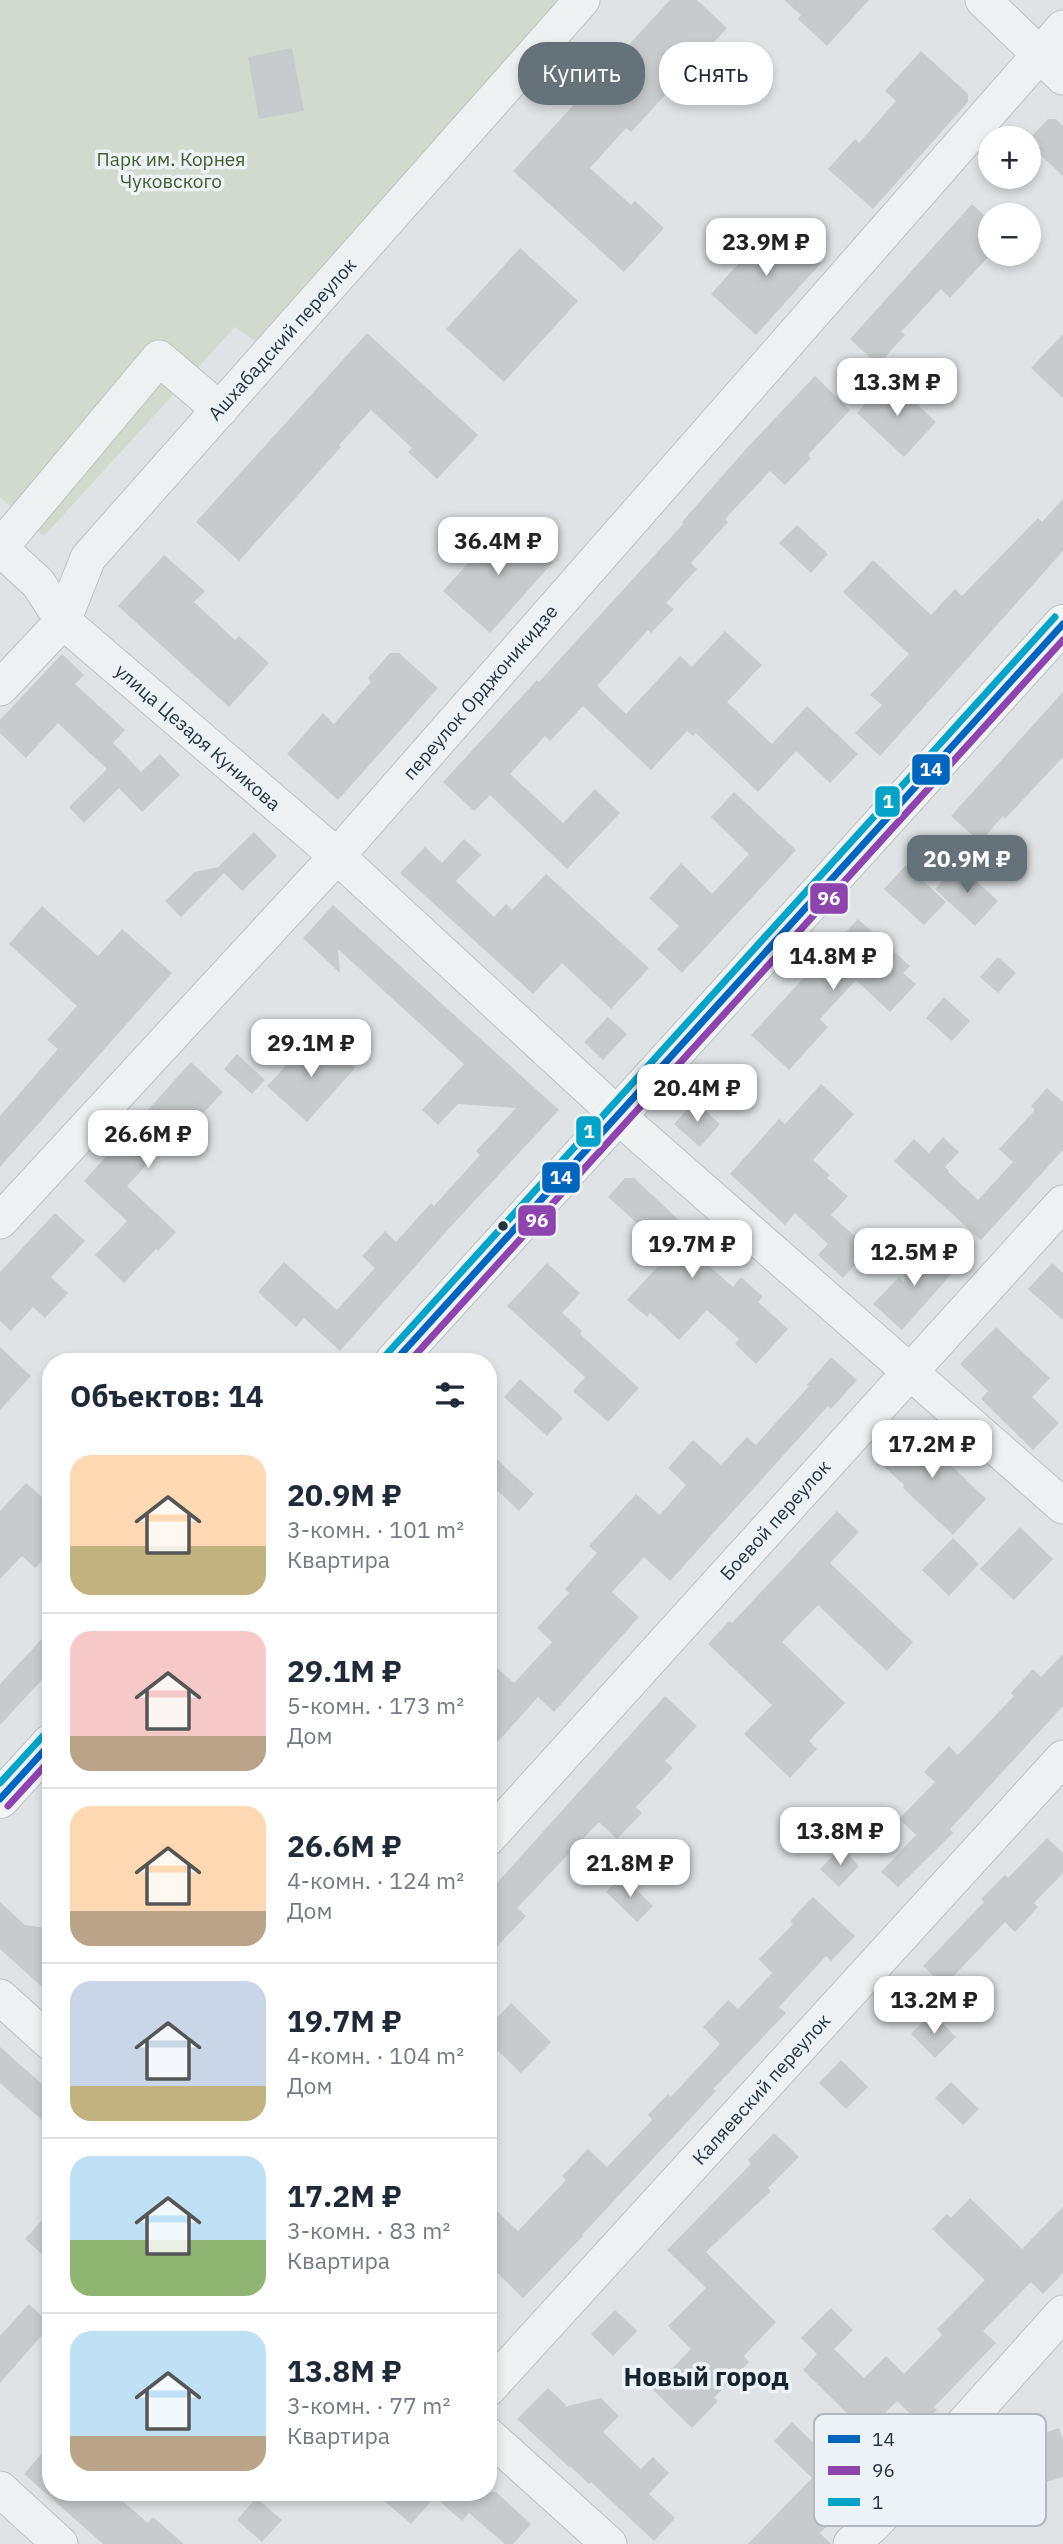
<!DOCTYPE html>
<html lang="ru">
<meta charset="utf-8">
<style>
body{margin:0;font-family:"IBM Plex Sans",sans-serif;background:#f2f2f3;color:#1f2937;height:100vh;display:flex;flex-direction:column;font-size:26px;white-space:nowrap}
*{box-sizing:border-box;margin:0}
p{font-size:23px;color:#747a83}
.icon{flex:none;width:38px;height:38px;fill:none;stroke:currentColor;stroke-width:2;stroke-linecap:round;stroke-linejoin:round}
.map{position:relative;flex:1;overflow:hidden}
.details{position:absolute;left:42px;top:1353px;width:455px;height:1148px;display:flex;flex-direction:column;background:#fff;border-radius:28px;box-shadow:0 4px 10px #0003}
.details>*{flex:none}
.top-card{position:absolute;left:518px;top:42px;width:439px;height:63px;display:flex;gap:14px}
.controls{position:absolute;left:978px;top:126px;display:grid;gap:14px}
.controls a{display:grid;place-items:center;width:63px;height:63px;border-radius:50%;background:#fff;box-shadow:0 4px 10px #0003;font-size:35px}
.price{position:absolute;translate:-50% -60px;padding:0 16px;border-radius:14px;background:#fff;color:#222;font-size:23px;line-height:46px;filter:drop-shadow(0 2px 4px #0008)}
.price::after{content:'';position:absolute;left:50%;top:42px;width:21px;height:16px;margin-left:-10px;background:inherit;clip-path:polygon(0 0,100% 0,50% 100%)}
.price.on{background:#65727a;color:#fff}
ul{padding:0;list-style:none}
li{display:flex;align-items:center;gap:21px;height:175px;padding:0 28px}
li+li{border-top:2px solid #e0e1e3}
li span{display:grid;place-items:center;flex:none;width:196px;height:140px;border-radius:21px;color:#555}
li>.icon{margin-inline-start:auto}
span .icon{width:84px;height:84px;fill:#fffc;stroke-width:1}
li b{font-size:30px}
h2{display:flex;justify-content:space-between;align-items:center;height:84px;padding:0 28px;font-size:30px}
.pill{padding:0 24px;border-radius:28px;background:#fff;box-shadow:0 4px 10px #0003;font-size:24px;line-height:63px}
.pill.on{background:#65727a;color:#fff}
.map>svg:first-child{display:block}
</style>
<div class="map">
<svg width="1063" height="2544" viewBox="0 0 1063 2544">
<rect width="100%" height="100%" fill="#dfe3e5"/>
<path fill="#d2dace" d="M0 0H564L255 341 235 327 44 536 0 497Z"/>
<path fill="#c7cbcd" d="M670 0H697L727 28 631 132 626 128 590 168 631 205 635 201 664 228 624 272 513 171Z
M784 0H869L827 46 798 19 801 15Z
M292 48 304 111 259 119 248 57Z
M921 51 968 94V102L873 209 828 169 855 139 859 143 896 101 885 91Z
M1048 119H1056L1063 126V176L1029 144V139Z
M972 204 990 221V248L985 254H991L950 298 941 289 901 332 905 335 878 365 850 339Z
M776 222 821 263 756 335 711 294Z
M520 248 578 301 504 382 446 329Z
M367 333 478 435 437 479 408 452 412 448 371 410 339 445 341 447 239 561 196 522Z
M1063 334V398L1031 368Z
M815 376 850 410 808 455 811 458 785 485 770 471 725 519 728 522 691 563 697 569 666 603 674 609 651 633 648 630 597 686 626 714 680 656 692 667 725 631 762 665 727 702 772 744 807 706 858 754 830 783 796 751 758 792 696 733 693 736 687 731 651 770 583 706 550 741 545 736 510 774 563 823 595 789 620 813 567 869 490 795 474 811 443 782 537 680 539 682 683 524 682 522 746 449Z
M889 378 936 422 904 457 857 413Z
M1063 499V551L880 756 855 733 882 705 870 695 909 654 843 592 873 560 931 615 955 589 962 596 1038 518 1042 522Z
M507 520 553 562 490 633 443 591Z
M797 525 828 554 811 573 779 543Z
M164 555 205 591 194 602 235 640 239 636 269 663 229 707 118 606Z
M390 653H399L438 688 338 800 287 754 323 713 334 724 371 682 368 678Z
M62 654 84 675 75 684 125 730 113 743 141 772 160 754 180 775 142 812 119 788 84 823 69 807 107 769 58 723 26 758 0 733V720Z
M1063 692V757L1005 819 1003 816 980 842 951 816Z
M734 792 796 850 682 973 657 949 679 926 649 898 681 863 712 894 749 854 711 817Z
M254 832 277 856 242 891 224 873 181 917 165 901 195 872 218 867Z
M464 839 481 855 456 881 494 917 506 904 512 910 546 874 649 968 611 1009 562 963 533 994 400 873 425 847 442 863Z
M958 864 998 901 975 926 935 889Z
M906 865 946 902 924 925 884 889Z
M333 905 559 1110 453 1224 340 1351 304 1318 296 1327 258 1292 284 1262 337 1310 375 1268 362 1256 385 1231 396 1242 431 1203 434 1206 480 1155 476 1151 516 1108 458 1104 438 1125 422 1110 464 1064 338 949 340 973 303 938Z
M42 906 98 956 122 929 172 973 0 1167V1116L58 1049 47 1040 77 1006 9 944Z
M858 919 910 966 903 973 916 984 890 1012 856 980 820 1019 828 1027 789 1070 751 1035Z
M998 957 1016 973 998 993 980 977Z
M944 997 970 1021 952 1041 926 1018Z
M608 1017 627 1034 603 1060 584 1042Z
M310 1040 322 1051 329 1043 355 1068 307 1122 267 1086Z
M237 1054 265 1080 252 1094 224 1069Z
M191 1062 223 1092 198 1119 201 1122 181 1145 172 1137 127 1186 176 1232 158 1251 156 1249 124 1283 95 1255 127 1221 84 1181Z
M821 1084 854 1114 813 1160 830 1175 827 1178 848 1196 831 1215 869 1249 843 1278 818 1255 828 1244 795 1213 785 1225 730 1174 779 1119 785 1124Z
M1047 1088 1063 1102V1150L981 1240 894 1161 914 1139 929 1153 943 1137 959 1152 945 1167 949 1171 948 1172 978 1200 1013 1162 999 1149 1035 1110 1031 1106Z
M695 1101 720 1124 700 1147 674 1124Z
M625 1178H634L709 1248 700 1258 733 1287 741 1277 763 1297 758 1302 788 1329 756 1364 735 1344 739 1339 707 1310 679 1340 650 1313 647 1317 627 1300 659 1265 649 1234 608 1197Z
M55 1213 85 1241 51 1277 68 1293 45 1318 33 1307 11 1331 0 1321V1272Z
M928 1245 955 1270 902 1330 873 1304 899 1277 904 1282 905 1270Z
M547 1263 580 1293 562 1313 582 1331 580 1334 639 1388 608 1422 573 1391 585 1377 507 1306Z
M1052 1263 1063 1273V1320L1028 1289Z
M996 1327 1050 1378 1032 1397 1059 1423 1033 1450 981 1399 988 1391 960 1364Z
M0 1347 31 1376 0 1410Z
M831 1357 857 1380 831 1409 828 1406 670 1581 644 1557 612 1592 639 1617 554 1712 538 1697 488 1753V1660L514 1683 552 1642 537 1628 569 1593 565 1589 597 1553 589 1546 636 1494 660 1515 686 1485 668 1468 693 1440 721 1465 747 1437 756 1445 810 1385 806 1386Z
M520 1379 563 1418 547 1436 504 1397Z
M910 1426 986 1499 953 1535 903 1488 904 1485 877 1460Z
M488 1451 534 1494 519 1511 488 1482Z
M26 1483 51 1505V1551L35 1568 22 1556 0 1579V1511Z
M837 1511 859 1532 830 1563 913 1642 887 1671 818 1605 782 1642 845 1703 809 1741 817 1749 790 1778 744 1734 772 1705 708 1644 729 1621 732 1623Z
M1020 1527 1053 1559 1014 1600 980 1569Z
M953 1538 979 1564 949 1596 922 1570Z
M51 1629V1670L0 1725V1684Z
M1063 1654V1706L950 1829 953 1833 898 1887 881 1872 916 1835 899 1819 935 1782 924 1772 949 1746 958 1755 1014 1696 1011 1693 1033 1669 1041 1677Z
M665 1696 697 1726 665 1761 673 1768 636 1807 642 1813 617 1839 599 1822 517 1908 526 1916 488 1956V1893Z
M1047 1838 1063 1853V1873L1034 1903 1038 1907 1015 1932 1005 1922 944 1986 923 1966 984 1902 981 1899 1005 1875 1008 1878Z
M841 1847 859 1866 839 1887 820 1869Z
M622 1876 653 1906 637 1922 606 1892Z
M813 1897 855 1936 831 1961 826 1956 779 2007 786 2013 713 2089 716 2091 582 2235 583 2236 523 2298 488 2264V2203L518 2231 566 2180 562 2176 588 2149 607 2167 652 2120 648 2115 668 2094 671 2097 720 2044 703 2027 728 2000 738 2009 772 1973 759 1959 793 1924 790 1921Z
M0 1902 25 1925 51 1929V1995L0 1949Z
M511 2003 551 2042 521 2073 488 2041V2027Z
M932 2013 956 2037 935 2058 911 2034Z
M0 2047 51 2092V2128L0 2083Z
M841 2060 868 2087 846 2109 819 2083Z
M951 2082 979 2109 963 2125 935 2098Z
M774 2133 799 2157 768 2188 771 2191 706 2252 776 2322 744 2356 749 2362 714 2398 718 2401 692 2428 652 2389 691 2349 668 2326 706 2288 667 2250 751 2164 748 2160Z
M970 2198 1022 2249 1063 2207V2273L1043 2294 1031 2282 983 2331 996 2343 934 2407 937 2410 922 2425 897 2401 866 2432 803 2370 817 2354 801 2338 831 2308 853 2330 834 2349 864 2378 886 2356 904 2374 942 2335 937 2329 985 2280 932 2229 947 2214 951 2218Z
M51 2210V2262L25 2239Z
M29 2304 51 2325 0 2383V2336Z
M615 2310 637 2331 613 2356 591 2334Z
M548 2388 566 2405 564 2407 601 2398 619 2416 603 2432 641 2469 653 2457 669 2473 649 2494 675 2518 654 2541 591 2482 589 2484 570 2466 569 2467 517 2419Z
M792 2422 825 2454 855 2423 891 2461 820 2533 831 2544H748L812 2478 774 2441Z
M1059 2428 1063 2439V2477L1043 2483 1028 2438Z
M51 2443V2492H112L148 2523 153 2517 184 2544H103L24 2474Z
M374 2492H496L531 2524 513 2544H505L469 2513 462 2521 435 2497 411 2524Z
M256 2498 282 2520 262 2542 237 2520Z"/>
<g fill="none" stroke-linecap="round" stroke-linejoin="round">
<g stroke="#bdc1c3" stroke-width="37">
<path id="minor" d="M983 0 1063 77
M0 548 38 583 63 621 78 634 337 856 634 1130 1063 1506
M0 548 159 358 220 410
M0 688 63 621 88 558 582 0
M0 1221 337 856 1063 28
M488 1838 1063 1203
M0 1997 51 2043
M488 2389 1063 1758
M488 2435 609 2544
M0 2489 60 2544
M851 2544 874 2524 1063 2313"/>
</g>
<g stroke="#bbc0c3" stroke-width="40">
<path id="major" d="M394 1362 1063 624
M0 1799 51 1743"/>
</g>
<use href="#minor" stroke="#eef1f2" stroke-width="35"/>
<use href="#major" stroke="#f3f5f5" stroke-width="38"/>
<g stroke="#ecf2f6" stroke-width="12">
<path id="bus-1" d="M394 1362 1063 624
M0 1799 51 1743"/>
</g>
<g stroke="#ecf2f6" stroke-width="12">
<path id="bus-2" d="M409 1362 1063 640
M8 1806 51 1759"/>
</g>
<g stroke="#ecf2f6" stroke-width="12">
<path id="bus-3" d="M386 1355 1055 617
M0 1783 43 1736"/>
</g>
<use href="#bus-1" stroke="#0065bd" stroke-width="7"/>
<use href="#bus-2" stroke="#8e44ad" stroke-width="7"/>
<use href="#bus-3" stroke="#02a3c7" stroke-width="7"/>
</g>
<circle fill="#243540" stroke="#ecf2f6" stroke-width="2.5" cx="503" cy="1226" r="6"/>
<g text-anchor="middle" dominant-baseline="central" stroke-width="7" stroke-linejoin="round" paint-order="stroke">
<g font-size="19" fill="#435d30" stroke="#ecf2f6">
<text x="171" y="159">Парк им. Корнея<tspan x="171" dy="22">Чуковского</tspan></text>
</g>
<g font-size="19" fill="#243540" stroke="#ecf2f6">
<text transform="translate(282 339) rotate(-48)">Ашхабадский переулок</text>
<text transform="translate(480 692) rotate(-49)">переулок Орджоникидзе</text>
<text transform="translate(198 737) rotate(41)">улица Цезаря Куникова</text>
<text transform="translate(775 1520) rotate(-48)">Боевой переулок</text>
<text transform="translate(761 2089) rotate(-48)">Каляевский переулок</text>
</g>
<g font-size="26" font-weight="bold" fill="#172530" stroke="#ecf2f6">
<text x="706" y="2376">Новый город</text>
</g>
</g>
<rect x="814" y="2414" width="232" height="112" rx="10" fill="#ecf2f6" stroke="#b0b9bf" stroke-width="2"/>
<rect x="828" y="2435" width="32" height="8" fill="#0065bd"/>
<rect x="828" y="2466" width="32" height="9" fill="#8e44ad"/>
<rect x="828" y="2498" width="32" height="8" fill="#02a3c7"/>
<g font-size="19" fill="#243540">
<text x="872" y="2446">14</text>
<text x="872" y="2477">96</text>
<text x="872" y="2509">1</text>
</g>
<g stroke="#ecf2f6" stroke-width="2.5">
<rect x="911" y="753" width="40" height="33" rx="7" fill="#0065bd"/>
<rect x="874" y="785" width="27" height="33" rx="7" fill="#02a3c7"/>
<rect x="809" y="882" width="40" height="33" rx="7" fill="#8e44ad"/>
<rect x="575" y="1115" width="27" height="33" rx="7" fill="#02a3c7"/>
<rect x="541" y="1161" width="40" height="33" rx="7" fill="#0065bd"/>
<rect x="517" y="1204" width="40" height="33" rx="7" fill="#8e44ad"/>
</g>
<g font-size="19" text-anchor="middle" font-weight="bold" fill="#fff">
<text x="931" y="776">14</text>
<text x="888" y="808">1</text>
<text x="829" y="905">96</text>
<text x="589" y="1138">1</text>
<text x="561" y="1184">14</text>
<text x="537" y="1227">96</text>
</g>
</svg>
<div class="controls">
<a>+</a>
<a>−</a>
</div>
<b class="price" style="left:766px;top:278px">23.9M ₽</b>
<b class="price" style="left:897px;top:418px">13.3M ₽</b>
<b class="price" style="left:498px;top:577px">36.4M ₽</b>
<b class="price on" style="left:967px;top:895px">20.9M ₽</b>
<b class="price" style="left:833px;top:992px">14.8M ₽</b>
<b class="price" style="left:311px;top:1079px">29.1M ₽</b>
<b class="price" style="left:697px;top:1124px">20.4M ₽</b>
<b class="price" style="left:148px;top:1170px">26.6M ₽</b>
<b class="price" style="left:692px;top:1280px">19.7M ₽</b>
<b class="price" style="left:914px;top:1288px">12.5M ₽</b>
<b class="price" style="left:932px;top:1480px">17.2M ₽</b>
<b class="price" style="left:840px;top:1867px">13.8M ₽</b>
<b class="price" style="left:630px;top:1899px">21.8M ₽</b>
<b class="price" style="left:934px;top:2036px">13.2M ₽</b>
<div class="top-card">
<a class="pill on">Купить</a>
<a class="pill">Снять</a>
</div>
<section class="details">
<h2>Объектов: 14<svg class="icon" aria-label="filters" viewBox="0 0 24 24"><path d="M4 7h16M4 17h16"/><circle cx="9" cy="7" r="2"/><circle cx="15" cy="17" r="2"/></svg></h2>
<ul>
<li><span style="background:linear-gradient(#ffd9b3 65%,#c2b280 0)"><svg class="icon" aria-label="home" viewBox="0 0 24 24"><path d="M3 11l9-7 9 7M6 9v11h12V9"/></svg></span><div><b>20.9M ₽</b><p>3-комн. · 101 m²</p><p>Квартира</p></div></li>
<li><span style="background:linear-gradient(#f6c9c9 75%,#b9a48a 0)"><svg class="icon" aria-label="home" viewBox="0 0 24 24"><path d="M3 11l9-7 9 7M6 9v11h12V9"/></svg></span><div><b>29.1M ₽</b><p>5-комн. · 173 m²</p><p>Дом</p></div></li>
<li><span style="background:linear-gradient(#ffd9b3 75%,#b9a48a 0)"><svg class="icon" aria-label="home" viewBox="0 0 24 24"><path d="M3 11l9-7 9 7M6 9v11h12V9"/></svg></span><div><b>26.6M ₽</b><p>4-комн. · 124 m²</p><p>Дом</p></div></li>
<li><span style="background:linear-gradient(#c9d6e8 75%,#c2b280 0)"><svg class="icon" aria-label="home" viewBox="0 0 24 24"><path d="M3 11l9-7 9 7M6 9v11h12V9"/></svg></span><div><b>19.7M ₽</b><p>4-комн. · 104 m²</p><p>Дом</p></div></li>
<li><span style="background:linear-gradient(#bfe0f5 60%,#8fb573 0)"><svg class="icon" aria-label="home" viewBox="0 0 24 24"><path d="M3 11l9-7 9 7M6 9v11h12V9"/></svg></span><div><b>17.2M ₽</b><p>3-комн. · 83 m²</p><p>Квартира</p></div></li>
<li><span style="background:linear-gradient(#bfe0f5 75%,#b9a48a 0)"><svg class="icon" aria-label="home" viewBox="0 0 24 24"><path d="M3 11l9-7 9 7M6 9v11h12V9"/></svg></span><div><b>13.8M ₽</b><p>3-комн. · 77 m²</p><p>Квартира</p></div></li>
</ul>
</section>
</div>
